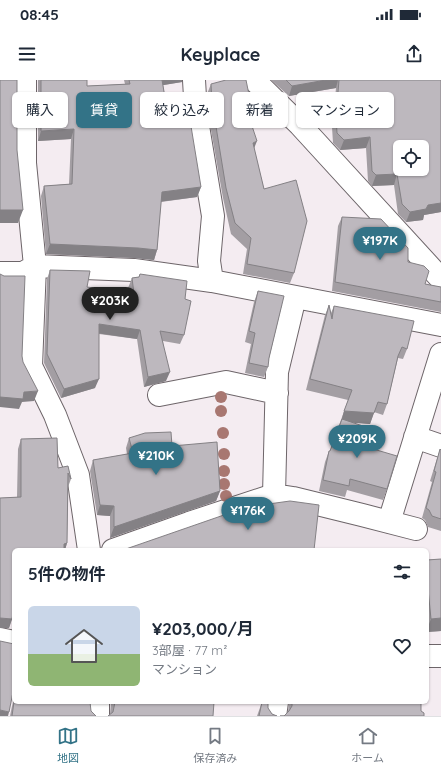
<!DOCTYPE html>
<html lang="ja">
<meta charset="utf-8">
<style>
body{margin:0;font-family:Quicksand,"Noto Sans JP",sans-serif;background:#f6f6f7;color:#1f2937;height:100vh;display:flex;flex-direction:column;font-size:15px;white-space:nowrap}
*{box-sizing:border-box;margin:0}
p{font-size:13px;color:#747a83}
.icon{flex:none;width:22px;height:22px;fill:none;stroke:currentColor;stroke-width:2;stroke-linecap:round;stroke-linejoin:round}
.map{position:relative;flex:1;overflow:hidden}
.sheet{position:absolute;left:12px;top:468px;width:417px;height:156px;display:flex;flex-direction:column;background:#fff;border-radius:6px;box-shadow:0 1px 3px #0004}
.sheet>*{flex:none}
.guide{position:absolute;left:12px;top:12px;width:417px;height:36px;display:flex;gap:8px}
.buttons{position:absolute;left:393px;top:60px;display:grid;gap:8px}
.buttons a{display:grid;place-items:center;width:36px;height:36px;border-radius:6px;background:#fff;box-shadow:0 1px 3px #0004;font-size:20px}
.price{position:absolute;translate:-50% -34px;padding:0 9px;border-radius:14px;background:#337387;color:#fff;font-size:13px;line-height:26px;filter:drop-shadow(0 1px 2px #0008)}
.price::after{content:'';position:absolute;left:50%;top:24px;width:12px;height:9px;margin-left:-6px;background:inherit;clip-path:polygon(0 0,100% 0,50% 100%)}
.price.on{background:#222;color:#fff}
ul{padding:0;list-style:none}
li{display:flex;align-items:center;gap:12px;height:100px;padding:0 16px}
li+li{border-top:1px solid #e0e1e3}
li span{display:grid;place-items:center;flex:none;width:112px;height:80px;border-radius:6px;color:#555}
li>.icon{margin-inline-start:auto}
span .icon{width:48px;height:48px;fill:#fffc;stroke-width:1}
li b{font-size:17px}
h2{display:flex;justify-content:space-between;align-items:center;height:48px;padding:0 16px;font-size:17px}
.pill{padding:0 14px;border-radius:6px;background:#fff;box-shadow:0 1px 3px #0004;font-size:14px;line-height:36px}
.pill.on{background:#337387;color:#fff}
.status{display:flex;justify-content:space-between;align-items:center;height:28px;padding:0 20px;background:#fff;direction:ltr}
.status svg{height:11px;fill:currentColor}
header{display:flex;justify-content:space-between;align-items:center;height:52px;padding:0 16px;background:#fff;font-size:18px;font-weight:800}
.tabs{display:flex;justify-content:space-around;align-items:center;height:56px;border-top:1px solid #e0e1e3;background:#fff;font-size:11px;color:#747a83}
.tabs a{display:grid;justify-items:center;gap:2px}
.tabs .on{color:#337387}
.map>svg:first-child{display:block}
</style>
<div class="status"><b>08:45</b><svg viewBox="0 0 49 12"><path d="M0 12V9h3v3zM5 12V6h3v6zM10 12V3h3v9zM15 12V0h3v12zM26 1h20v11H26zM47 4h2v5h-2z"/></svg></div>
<header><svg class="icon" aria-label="menu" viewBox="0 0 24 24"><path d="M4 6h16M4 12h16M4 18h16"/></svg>Keyplace<svg class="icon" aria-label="share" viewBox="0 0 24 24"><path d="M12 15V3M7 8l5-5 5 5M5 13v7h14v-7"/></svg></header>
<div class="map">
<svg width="441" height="636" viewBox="0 0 441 636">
<rect width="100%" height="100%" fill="#f4ecf1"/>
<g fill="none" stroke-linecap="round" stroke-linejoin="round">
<g stroke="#6d6569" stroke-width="24">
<path id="minor" d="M25 0V83L35 186 31 286 55 335 78 395 89 470
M194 0 196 34 213 136 209 181 212 201
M254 0 300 45 441 199
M0 193H23L35 186 134 190 212 201 441 245
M159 315 226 302 277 313
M415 357 441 366
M274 415 277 292 295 217
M389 442 441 274
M113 470 189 443 274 415 293 418 362 435 416 449
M0 559 14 562
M427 576H441
M98 636V622
M275 636 277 622"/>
</g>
<use href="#minor" stroke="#fff" stroke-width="22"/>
</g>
<g fill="#a87771">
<circle cx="221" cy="317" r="6"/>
<circle cx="221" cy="331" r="6"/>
<circle cx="223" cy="353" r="6"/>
<circle cx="224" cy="374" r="6"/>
<circle cx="224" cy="391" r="6"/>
<circle cx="224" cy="404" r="6"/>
<circle cx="226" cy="416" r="6"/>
</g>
<path fill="#a39ea3" d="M38 0H87V6L125 4 124 0H182V2L163 5 168 35 201 107 197 117 161 122 157 170 154 180 134 178 46 174 41 116 44 106 69 104 71 59 38 61Z
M271 0H441V132L424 135 423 140 406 142 398 134 394 105 372 106 368 101 366 68 340 70 333 63 332 47 336 8 289 16Z
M211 4 252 45 254 68 264 109 294 193 290 203 243 194 247 169 231 154 223 118 208 33 207 14Z
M342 137 408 182 425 204 441 207V232L332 211 338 146Z
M50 190 87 207 129 214 128 208 132 198 139 197 140 194 185 219 184 255 180 264 163 261 166 301 144 307 137 259 99 254 95 308 61 318 44 283 47 199Z
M258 211 268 287 264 297 245 293 251 264 245 262 254 222Z
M329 225 331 233 334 226 407 269 403 279 398 278 387 324 383 335 374 332 370 344 352 342 363 366 387 409 383 420 347 410 345 417 319 411 325 382 329 371H330L348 320 306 310 325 235Z
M57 358 58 388 68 386 71 399 68 407 67 463 65 470H14V528L12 539 9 548H0V418L17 417 18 369 21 359Z
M129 358 172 366 220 411 216 421 110 458V436L97 435 90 391 93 380 127 374 126 368Z
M440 369 441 370V451L428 447 425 440 422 438 432 402 430 401Z
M441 479V551L427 552V480Z
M14 619V622L91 631 96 636H10L12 626Z
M111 622H214L110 634Z
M262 622 272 634 277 636H257Z
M289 622H421L288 632Z"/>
<path fill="#848185" d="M160 0H182V2L158 6Z
M326 0H338L336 8 289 16 292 6Z
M254 39 250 49V40Z
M74 49 71 59 38 61 41 51Z
M370 57 366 68 340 70 344 60Z
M257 61 253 71V63Z
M397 94 394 105 372 106 376 95Z
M201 107 197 117 158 122 162 112Z
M441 123V132L424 135 423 140 406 142 410 132 428 125Z
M0 130H23L18 143H0Z
M50 164 138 168 157 170 154 180 134 178 46 174Z
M99 244 140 250 137 259 96 253Z
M170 292 166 301 144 307 148 297Z
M99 299 95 308 61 318 64 309Z
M38 311 34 321 22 322 19 329 0 327V317L24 312Z
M344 331 374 333 370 344 341 342Z
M220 411 216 421 110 458 114 447Z
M100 425 114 426 110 436 97 435Z
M67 463 65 470H61L64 464Z
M0 538 12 539 9 548H0Z
M441 538V551L427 552V549L431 539Z
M0 630 9 632 8 636H0Z"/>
<path fill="#bdb8be" stroke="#848185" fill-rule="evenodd" d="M0 0H17V70L23 130H0Z
M41 0H87V6L130 4 129 0H162L168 35 189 34 201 107 162 112 157 170 138 168 50 164 44 106 72 104 74 49 41 51Z
M226 0H246L254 39 250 40 257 61 253 63 264 109 296 100 307 141 294 193 247 184 251 158 235 143 226 108 212 22 211 4Z
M286 0H326L292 6Z
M339 0H441V123L428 125 426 129 410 132 402 124 397 94 376 95 372 91 370 57 344 60 337 53 336 37ZM400 67H422V89H400Z
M342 137 381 139 408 168V182L424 186 429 191 425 204 441 207V222L335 202Z
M50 190 90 191 87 207 134 214 132 198 139 197 140 194 187 201 185 219 191 221 184 255 160 251 170 292 148 297 140 250 99 244V299L64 309 47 274Z
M0 194 4 196H25L22 276 23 282 38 311 24 312 23 319 0 317Z
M258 211 284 216 269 278 268 287 249 283 255 253 249 251Z
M329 225 332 239 334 226 414 241 407 269 402 267 398 276 387 324 378 322 374 333 344 331 352 310 310 299Z
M342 339 369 348 363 366 397 376 387 409 350 399 349 406 323 400 329 371H330Z
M171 352 172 366 217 362 220 411 114 447V426L100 425 93 380 133 373 129 358 145 353Z
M57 358 58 388 68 386 71 399 68 393 67 463 64 464V470H14V528L12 539 0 538V418L21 417V359Z
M440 369 441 370V439L432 436 429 430 426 428 436 392 434 391Z
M290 421 319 425 314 470H123L247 427Z
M441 479V538L431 539 427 499V480Z
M0 561 14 564V607L9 632 0 630Z
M14 622H90L91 631 96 636H12Z
M115 622H214L213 636H108L113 632Z
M262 622H268V628L272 634 277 636H259Z
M292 622H421V631L424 633V636H280H284L289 631 292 626Z"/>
</svg>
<div class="buttons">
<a><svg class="icon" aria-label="locate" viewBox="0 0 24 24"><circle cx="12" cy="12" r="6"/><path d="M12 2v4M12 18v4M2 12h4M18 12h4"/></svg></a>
</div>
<b class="price" style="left:380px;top:181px">¥197K</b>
<b class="price on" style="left:110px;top:241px">¥203K</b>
<b class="price" style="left:357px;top:379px">¥209K</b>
<b class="price" style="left:156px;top:396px">¥210K</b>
<b class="price" style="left:248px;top:451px">¥176K</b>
<div class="guide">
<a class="pill">購入</a>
<a class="pill on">賃貸</a>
<a class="pill">絞り込み</a>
<a class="pill">新着</a>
<a class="pill">マンション</a>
</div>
<section class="sheet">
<h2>5件の物件<svg class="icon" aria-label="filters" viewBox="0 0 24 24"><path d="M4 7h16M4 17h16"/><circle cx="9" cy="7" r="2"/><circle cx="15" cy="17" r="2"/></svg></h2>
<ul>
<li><span style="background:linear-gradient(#c9d6e8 60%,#8fb573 0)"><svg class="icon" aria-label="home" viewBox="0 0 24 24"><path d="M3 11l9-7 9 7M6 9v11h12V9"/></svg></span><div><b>¥203,000/月</b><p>3部屋 · 77 m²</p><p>マンション</p></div><svg class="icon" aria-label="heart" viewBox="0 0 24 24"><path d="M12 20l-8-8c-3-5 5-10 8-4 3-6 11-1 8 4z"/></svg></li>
</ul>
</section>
</div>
<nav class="tabs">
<a class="on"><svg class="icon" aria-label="map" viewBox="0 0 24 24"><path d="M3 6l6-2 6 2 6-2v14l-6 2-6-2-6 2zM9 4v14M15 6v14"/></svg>地図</a>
<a><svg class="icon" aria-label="saved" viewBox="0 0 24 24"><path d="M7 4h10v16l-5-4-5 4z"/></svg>保存済み</a>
<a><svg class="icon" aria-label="home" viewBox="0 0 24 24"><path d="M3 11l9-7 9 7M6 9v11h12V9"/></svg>ホーム</a>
</nav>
